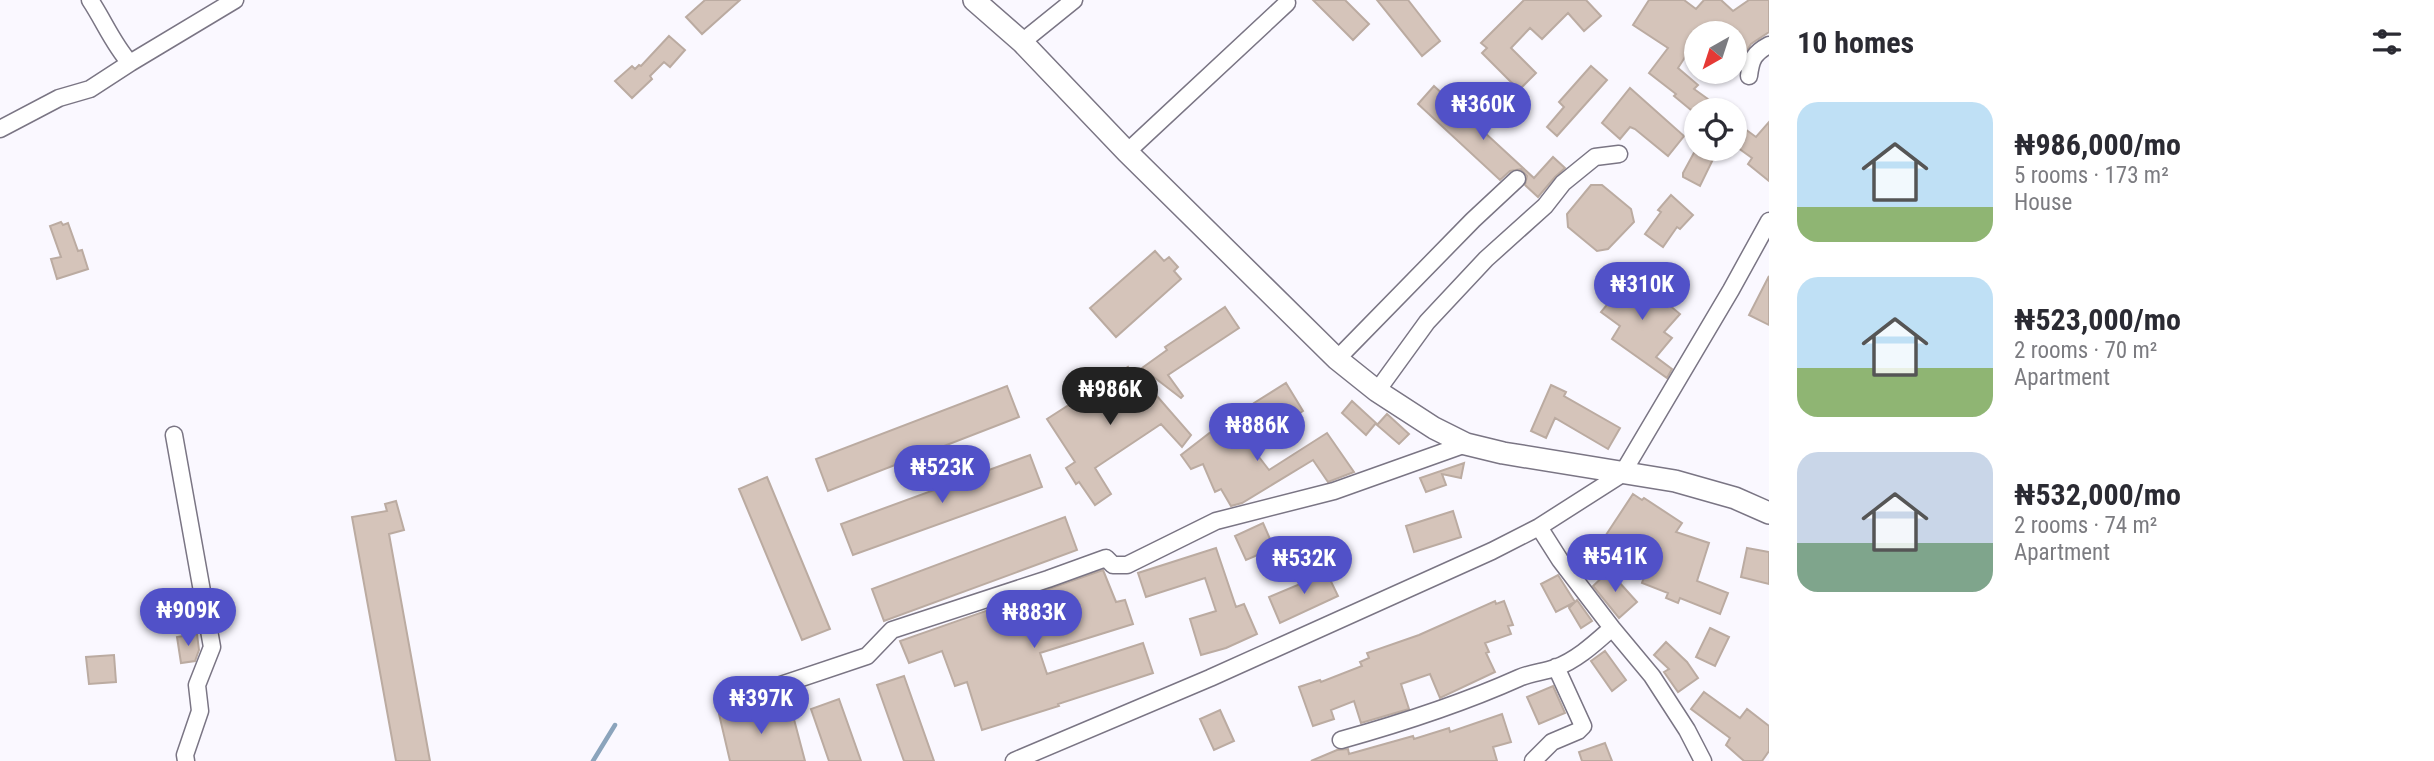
<!DOCTYPE html>
<meta charset="utf-8">
<style>
body{margin:0;font-family:"Roboto Condensed",sans-serif;background:#f2f2f3;color:#2b2b33;height:100vh;display:flex;flex-direction:column;font-size:26px;white-space:nowrap}
*{box-sizing:border-box;margin:0}
p{font-size:23px;color:#7c7c81}
.icon{flex:none;width:38px;height:38px;fill:none;stroke:currentColor;stroke-width:2;stroke-linecap:round;stroke-linejoin:round}
.map{position:relative;flex:1;overflow:hidden}
.details{display:flex;flex-direction:column;background:#fff;width:665px}
.details>*{flex:none}
.needle{width:46px;rotate:219deg}
.fabs{position:absolute;left:1684px;top:21px;display:grid;gap:14px}
.fabs a{display:grid;place-items:center;width:63px;height:63px;border-radius:50%;background:#fff;box-shadow:0 2px 5px #0004;font-size:35px}
.price{position:absolute;translate:-50% -60px;padding:0 16px;border-radius:24px;background:#5151c8;color:#fff;font-size:23px;line-height:46px;filter:drop-shadow(0 2px 4px #0008)}
.price::after{content:'';position:absolute;left:50%;top:42px;width:21px;height:16px;margin-left:-10px;background:inherit;clip-path:polygon(0 0,100% 0,50% 100%)}
.price.current{background:#222;color:#fff}
ul{padding:0;list-style:none}
li{display:flex;align-items:center;gap:21px;height:175px;padding:0 28px}
li span{display:grid;place-items:center;flex:none;width:196px;height:140px;border-radius:21px;color:#555}
li>.icon{margin-inline-start:auto}
span .icon{width:84px;height:84px;fill:#fffc;stroke-width:1}
li b{font-size:30px}
h2{display:flex;justify-content:space-between;align-items:center;height:84px;padding:0 28px;font-size:30px}
main{display:flex;flex:1;min-height:0}
.map>svg:first-child{display:block}
</style>
<main>
<div class="map">
<svg width="1769" height="761" viewBox="0 0 1769 761">
<rect width="100%" height="100%" fill="#faf8ff"/>
<g fill="none" stroke-linecap="round" stroke-linejoin="round">
<path stroke="#8ba4bc" stroke-width="4.5" d="M593 761 615 725"/>
</g>
<path fill="#d5c4ba" stroke="#bbaba1" stroke-width="2" d="M705 0H740L702 34 686 17Z
M1313 0H1345L1369 24 1353 40Z
M1377 0H1408L1440 41 1422 56Z
M1524 0H1586L1601 16 1584 31 1568 13 1542 39 1530 28 1511 48 1536 73 1519 90 1482 53 1487 48 1481 43Z
M1649 0H1684L1696 9 1704 0H1721L1733 11 1749 0H1769V32L1751 44 1743 57 1734 63V33H1716L1709 23 1700 33H1696V40L1678 68 1698 85 1694 89 1712 102 1706 110H1691L1674 96 1676 94 1649 73 1668 48 1633 25Z
M669 36 685 50 670 67 664 62 650 76 652 79 632 98 615 81 632 66 635 69 639 65 641 66Z
M1591 66 1607 80 1557 136 1547 127 1564 107 1559 102Z
M1434 86 1534 178 1553 157 1565 168 1555 177 1538 197 1525 185 1527 176 1521 169 1510 171 1500 180 1418 104Z
M1630 88 1684 136 1668 156 1635 129 1630 127 1620 139 1602 123Z
M1734 121 1756 137 1769 122V181L1748 164 1752 158 1734 145Z
M1696 149H1718L1700 186 1683 177V173Z
M1591 185H1602L1631 209 1634 222 1608 249 1597 251 1568 227 1567 214Z
M1671 195 1693 215 1680 229 1677 227 1663 247 1645 234 1661 212 1658 210Z
M61 222 63 225 68 223 78 251 82 250 88 269 57 279 51 259 61 257 50 226Z
M1155 251 1164 261 1169 257 1178 267 1174 271 1181 279 1116 337 1090 308Z
M1632 274 1680 314 1664 332 1672 338 1656 357 1672 369 1667 378 1612 339 1620 326 1601 312Z
M1769 276V325L1749 315Z
M1225 307 1239 328 1168 375 1183 396 1181 398 1142 368 1167 350 1165 347Z
M1128 367 1133 375 1136 372 1191 435 1182 447 1161 424 1095 468 1111 494 1095 505 1079 482 1076 484 1066 468 1075 462 1047 419Z
M1286 383 1303 411 1272 431 1254 403Z
M1551 385 1566 392 1564 396 1620 428 1608 449 1555 418 1546 438 1531 431Z
M1007 386 1019 417 828 491 816 459Z
M1352 401 1376 423 1366 435 1342 413Z
M1387 414 1409 434 1399 444 1377 425Z
M1229 418 1269 470 1327 433 1354 472 1328 482 1313 460 1242 503 1231 506 1221 489 1215 492 1203 464 1191 469 1181 455Z
M1030 455 1042 487 853 555 841 524Z
M1464 463 1461 478 1442 474 1446 485 1426 492 1420 478Z
M767 477 830 629 802 640 739 489Z
M1633 494 1642 500 1644 498 1682 523 1676 532 1709 543 1697 581 1728 593 1720 614 1680 598 1678 603 1666 598 1668 593 1642 583 1649 562 1627 547 1622 555 1602 541Z
M396 501 404 530 389 534 430 761H396L352 517 387 511 385 504Z
M1453 511 1461 537 1414 552 1406 526Z
M1065 517 1077 550 884 621 872 589Z
M1263 523 1274 548 1246 560 1235 536Z
M1216 548 1236 607 1244 604 1257 634 1226 648 1201 655 1190 619 1216 611 1205 578 1146 597 1138 573Z
M1747 548 1769 552V584L1741 577Z
M1324 567 1338 596 1280 623 1269 597 1305 582 1303 577Z
M1103 570 1116 602 1125 600 1133 624 1040 653 1047 674 1143 643 1153 673 1058 704 1059 706 982 730 967 682 955 686 942 651 909 663 900 641Z
M1609 571 1637 602 1619 618 1593 586Z
M1558 575 1575 602 1556 612 1541 584Z
M1577 600 1592 621 1581 628 1569 608Z
M1495 601 1496 604 1504 601 1513 625 1508 626 1511 634 1485 643 1489 652 1486 653 1495 672 1440 698 1430 674 1401 684 1409 709 1361 723 1354 701 1331 710 1334 719 1313 726 1299 687 1320 680 1321 682 1362 666 1360 662 1369 658 1367 653 1419 635Z
M1710 628 1729 637 1715 666 1696 657Z
M197 634 199 650 195 661 181 663 177 637Z
M1666 642 1687 662 1698 678 1678 692 1664 672 1669 669 1654 655Z
M1605 651 1626 680 1612 691 1591 661Z
M114 655 116 682 89 684 86 657Z
M904 676 934 761H904L877 685Z
M1553 686 1565 713 1539 724 1527 697Z
M1704 692 1740 718 1747 709 1769 726V751L1762 761H1744L1726 745 1730 738 1691 709Z
M839 699 861 761H829L811 709Z
M750 707 753 718 791 708 805 761H730L719 714Z
M1220 710 1234 741 1214 750 1200 719Z
M1502 714 1511 742 1493 747 1497 761H1311L1337 750 1348 749 1349 754 1413 736 1414 739 1449 728 1450 732Z
M1605 743 1612 761H1582L1579 752Z"/>
<g fill="none" stroke-linecap="round" stroke-linejoin="round">
<g stroke="#7a7584" stroke-width="19">
<path id="street" d="M90 0C104 21 113 44 130 63L235 0
M1022 42 1074 0
M1749 76C1751 59 1754 53 1769 45
M0 129 59 98 90 89 130 63
M1127 152 1287 3
M1337 359 1473 220 1517 179
M1377 391 1427 322 1486 259 1545 206 1563 183 1595 157 1619 154
M174 435 212 647 197 685 200 711 185 755 186 761
M1539 527 1560 560 1612 628 1652 676 1687 730 1703 761
M742 698 867 656 892 630 1048 579 1106 558 1113 565H1127L1216 521 1334 491 1466 444
M1341 740C1402 723 1461 704 1519 678 1530 673 1543 672 1555 668 1577 660 1595 643 1612 628
M1014 761 1210 678 1492 551 1539 527 1622 474 1731 290 1769 221
M1533 761 1552 742 1578 731 1583 726 1556 667"/>
</g>
<g stroke="#7a7584" stroke-width="24">
<path id="secondary" d="M974 0 1022 42 1127 152 1337 359 1377 391 1434 428 1466 444 1503 453 1675 481 1735 498 1769 513"/>
</g>
<use href="#street" stroke="#fff" stroke-width="16"/>
<use href="#secondary" stroke="#fff" stroke-width="21"/>
</g>
</svg>
<div class="fabs">
<a><svg class="needle" viewBox="-14 -14 28 28"><path d="M0-13l5 13h-10z" fill="#e53935"/><path d="M0 13l5-13h-10z" fill="#7c7c81"/></svg></a>
<a><svg class="icon" aria-label="locate" viewBox="0 0 24 24"><circle cx="12" cy="12" r="6"/><path d="M12 2v4M12 18v4M2 12h4M18 12h4"/></svg></a>
</div>
<b class="price" style="left:1483px;top:142px">₦360K</b>
<b class="price" style="left:1642px;top:322px">₦310K</b>
<b class="price current" style="left:1110px;top:427px">₦986K</b>
<b class="price" style="left:1257px;top:463px">₦886K</b>
<b class="price" style="left:942px;top:505px">₦523K</b>
<b class="price" style="left:1615px;top:594px">₦541K</b>
<b class="price" style="left:1304px;top:596px">₦532K</b>
<b class="price" style="left:188px;top:648px">₦909K</b>
<b class="price" style="left:1034px;top:650px">₦883K</b>
<b class="price" style="left:761px;top:736px">₦397K</b>
</div>
<section class="details">
<h2>10 homes<svg class="icon" aria-label="filters" viewBox="0 0 24 24"><path d="M4 7h16M4 17h16"/><circle cx="9" cy="7" r="2"/><circle cx="15" cy="17" r="2"/></svg></h2>
<ul>
<li><span style="background:linear-gradient(#bfe0f5 75%,#8fb573 0)"><svg class="icon" aria-label="home" viewBox="0 0 24 24"><path d="M3 11l9-7 9 7M6 9v11h12V9"/></svg></span><div><b>₦986,000/mo</b><p>5 rooms · 173 m²</p><p>House</p></div></li>
<li><span style="background:linear-gradient(#bfe0f5 65%,#8fb573 0)"><svg class="icon" aria-label="home" viewBox="0 0 24 24"><path d="M3 11l9-7 9 7M6 9v11h12V9"/></svg></span><div><b>₦523,000/mo</b><p>2 rooms · 70 m²</p><p>Apartment</p></div></li>
<li><span style="background:linear-gradient(#c9d6e8 65%,#7fa58c 0)"><svg class="icon" aria-label="home" viewBox="0 0 24 24"><path d="M3 11l9-7 9 7M6 9v11h12V9"/></svg></span><div><b>₦532,000/mo</b><p>2 rooms · 74 m²</p><p>Apartment</p></div></li>
</ul>
</section>
</main>
